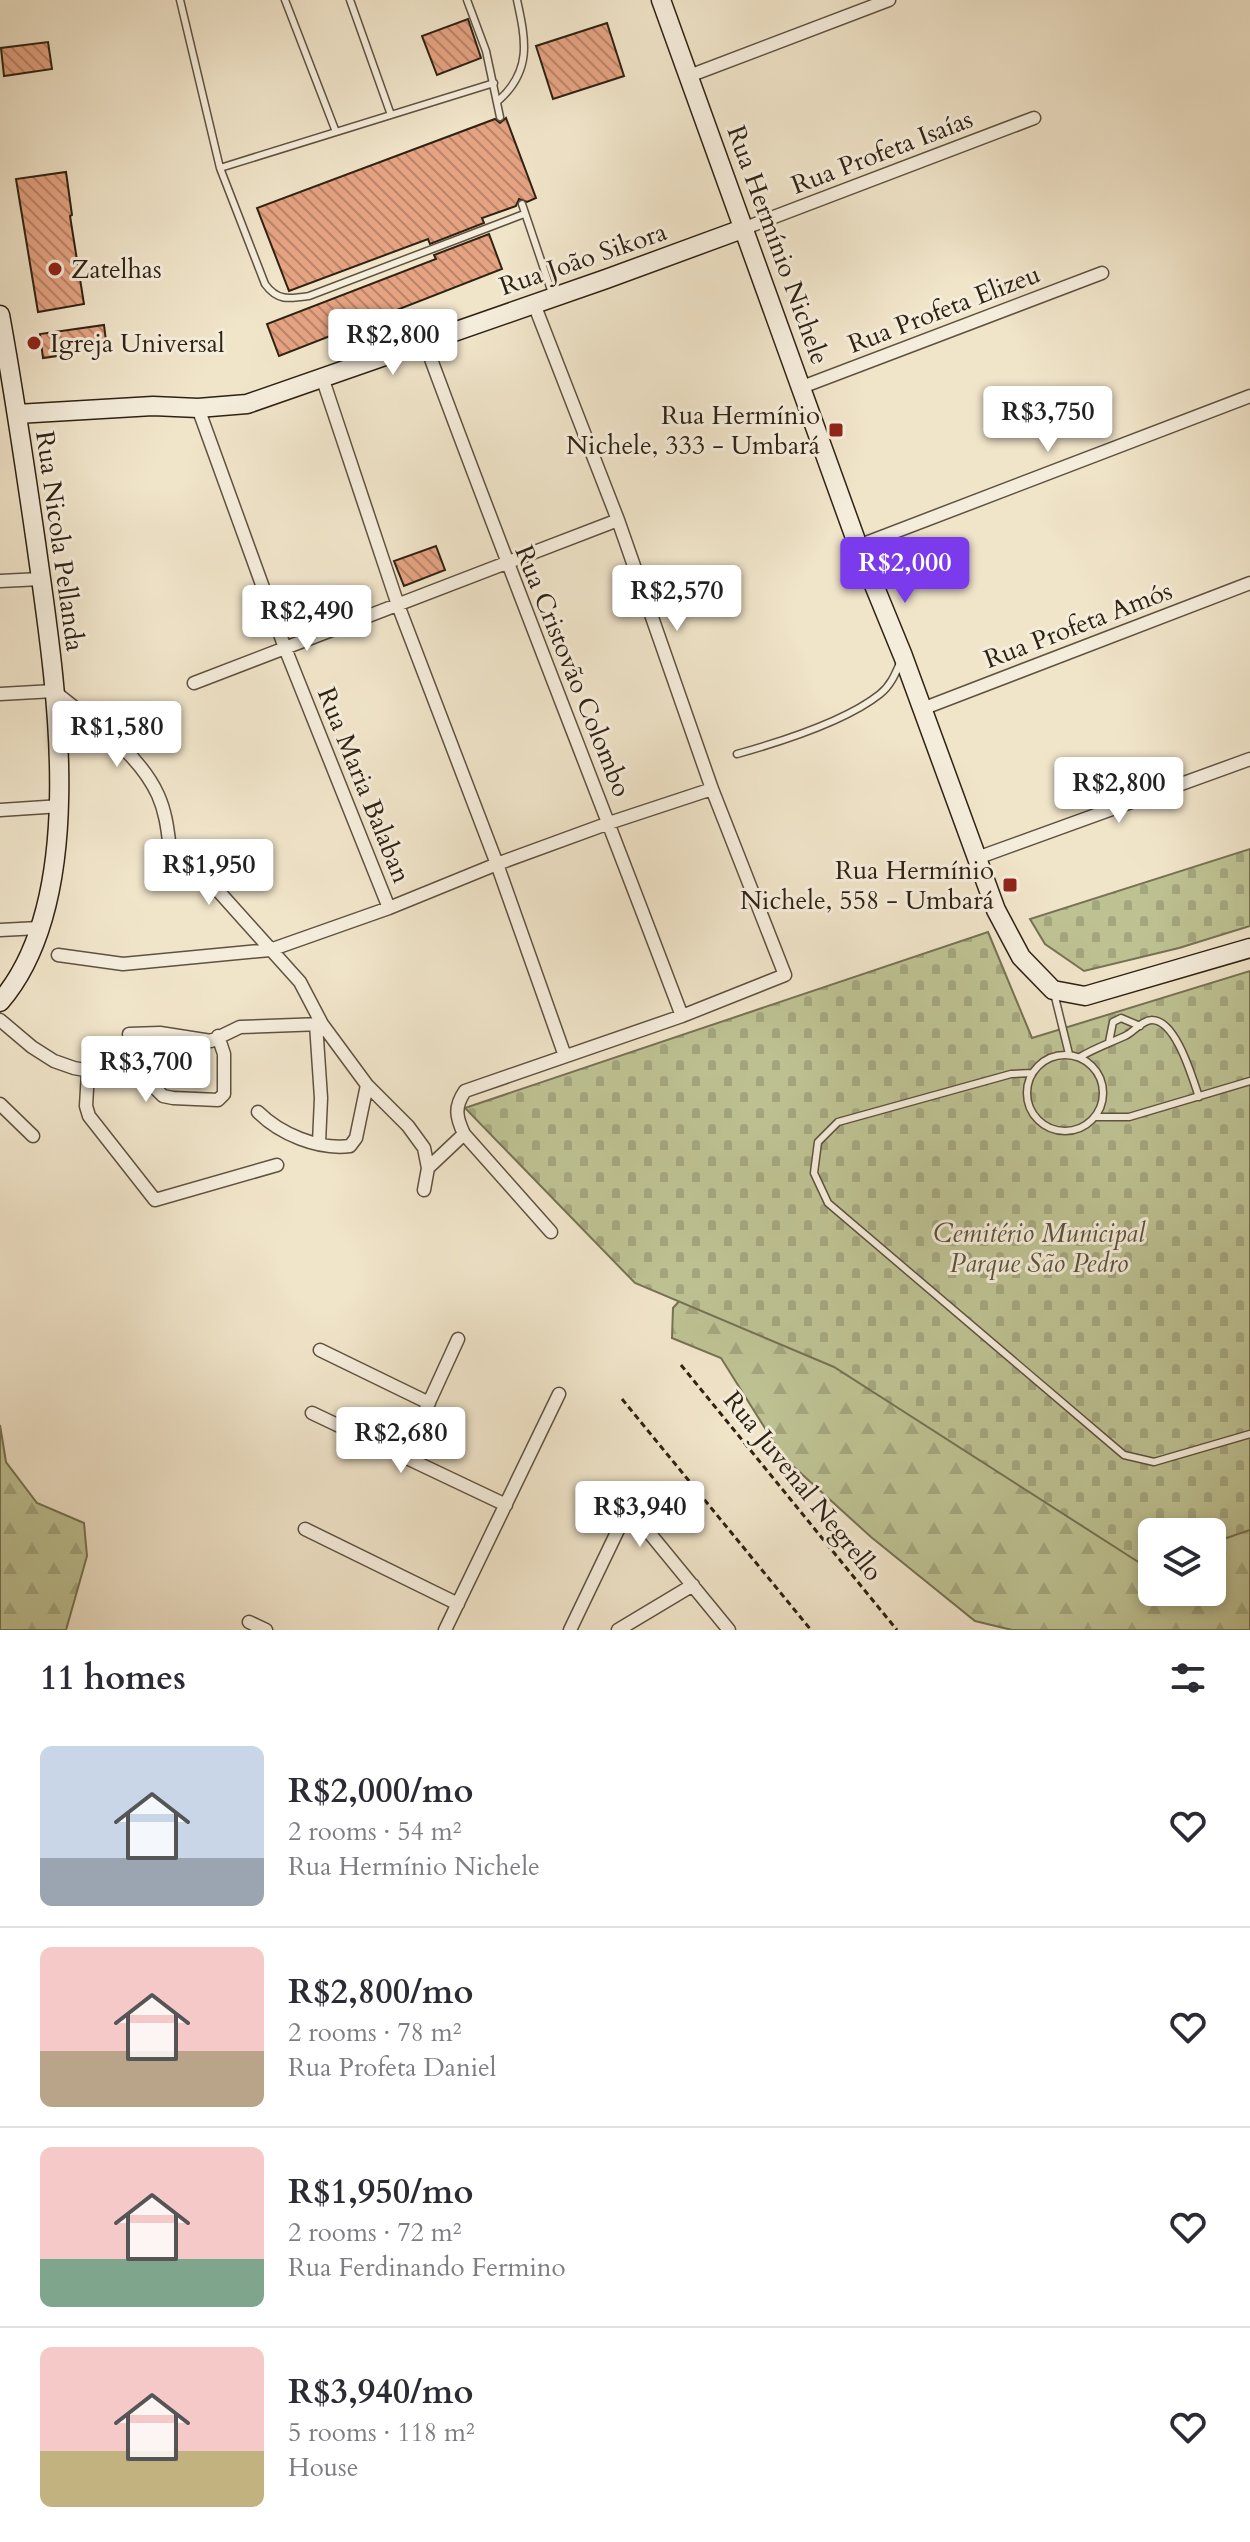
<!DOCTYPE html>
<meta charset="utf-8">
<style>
body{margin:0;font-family:Cardo,serif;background:#f2f2f3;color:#2b2b33;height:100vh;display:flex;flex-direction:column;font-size:30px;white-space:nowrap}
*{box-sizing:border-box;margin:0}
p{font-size:26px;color:#7c7c81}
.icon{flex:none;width:44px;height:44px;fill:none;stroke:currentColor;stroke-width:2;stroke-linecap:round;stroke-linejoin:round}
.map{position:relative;height:1630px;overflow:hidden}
.sheet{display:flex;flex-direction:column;background:#fff;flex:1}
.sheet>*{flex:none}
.buttons{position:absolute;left:1138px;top:1518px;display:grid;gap:16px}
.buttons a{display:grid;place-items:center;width:88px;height:88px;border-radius:12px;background:#fff;box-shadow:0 4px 12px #0003;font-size:40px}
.price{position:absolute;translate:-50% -68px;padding:0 18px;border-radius:8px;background:#fff;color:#222;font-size:26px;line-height:52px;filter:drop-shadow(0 2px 4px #0008)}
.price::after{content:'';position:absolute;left:50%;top:48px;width:24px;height:18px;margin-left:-12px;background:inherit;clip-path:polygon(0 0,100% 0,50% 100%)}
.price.on{background:#7c3aed;color:#fff}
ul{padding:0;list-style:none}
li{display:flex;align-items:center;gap:24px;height:200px;padding:0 40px}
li+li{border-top:2px solid #e1e1e2}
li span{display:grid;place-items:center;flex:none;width:224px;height:160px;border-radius:12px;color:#555}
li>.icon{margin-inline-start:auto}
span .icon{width:96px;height:96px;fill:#fffc;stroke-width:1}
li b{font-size:34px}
h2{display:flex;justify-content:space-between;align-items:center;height:96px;padding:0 40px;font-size:34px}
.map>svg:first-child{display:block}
</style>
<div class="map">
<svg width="1250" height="1630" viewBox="0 0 1250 1630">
<defs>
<pattern id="forest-firs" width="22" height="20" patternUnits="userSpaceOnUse" patternTransform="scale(2)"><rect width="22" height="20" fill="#bec293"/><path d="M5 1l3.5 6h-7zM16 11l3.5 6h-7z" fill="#a4a67e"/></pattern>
<pattern id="cemetery-stones" width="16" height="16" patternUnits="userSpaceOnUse" patternTransform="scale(2)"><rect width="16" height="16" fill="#bec293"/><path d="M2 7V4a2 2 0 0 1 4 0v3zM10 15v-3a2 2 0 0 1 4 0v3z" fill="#a4a67e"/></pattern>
<pattern id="building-back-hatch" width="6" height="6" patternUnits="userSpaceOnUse" patternTransform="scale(2)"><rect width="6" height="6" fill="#e5a382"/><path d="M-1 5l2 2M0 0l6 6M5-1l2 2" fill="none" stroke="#ba8469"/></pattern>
</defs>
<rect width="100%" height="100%" fill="#f0e4c9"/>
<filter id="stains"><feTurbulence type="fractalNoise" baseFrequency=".0025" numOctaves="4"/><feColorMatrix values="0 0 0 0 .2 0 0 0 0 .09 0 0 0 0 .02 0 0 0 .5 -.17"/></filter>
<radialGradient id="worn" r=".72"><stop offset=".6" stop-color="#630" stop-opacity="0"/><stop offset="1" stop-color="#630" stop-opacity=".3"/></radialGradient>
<path fill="url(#forest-firs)" stroke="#767253" stroke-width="2" d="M699 1279 1152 1555V1592H1212V1538L1250 1528V1630H1012L975 1621 871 1537 783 1457 721 1358 672 1338 673 1308Z
M0 1425 6 1462 37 1503 84 1523 87 1556 66 1630H0Z"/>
<path fill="url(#cemetery-stones)" stroke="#767253" stroke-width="2" d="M1250 849V926L1179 948 1084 971 1045 944 1030 919Z
M988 932 1032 1038 1250 971V1530L1212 1543V1532H1152V1562L1143 1565 834 1367 635 1283 465 1108Z"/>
<path fill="url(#building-back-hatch)" stroke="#2f2213" stroke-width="2" d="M468 19 481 58 437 75 422 36Z
M607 23 624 76 553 99 536 46Z
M48 42 52 69 4 76 1 48Z
M506 118 536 198 527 202 519 199 516 206 482 218 484 223 430 244 428 239 289 291 257 208 495 119 500 123Z
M66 172 72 215 70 216 84 304 38 312 16 179Z
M489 234 502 269 279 356 267 324 436 259 434 255Z
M104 325 107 349 43 358 40 334Z
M436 546 445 570 404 586 394 561Z"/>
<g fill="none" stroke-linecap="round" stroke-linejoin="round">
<g stroke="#5f5240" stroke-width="9">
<path id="lane" d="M180 0 220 168 265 284C277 301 289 299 309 296L524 214
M285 0 336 132
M350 0 391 115
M467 0 486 51 500 117
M498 101C532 71 526 41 517 0
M220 168 494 83
M522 204 553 296
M737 754C780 742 845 722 880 694 890 686 895 675 900 663
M1054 993 1069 1054
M1109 1042 1113 1022 1121 1018 1140 1026
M1027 1093a38 38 0 1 1 76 0a38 38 0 1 1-76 0Z
M1080 1057C1095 1048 1110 1043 1125 1036 1134 1032 1142 1020 1152 1020 1176 1020 1192 1077 1199 1097
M1032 1073 1011 1074 838 1122 818 1142 814 1173 828 1203 1124 1455 1154 1462 1250 1434
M1096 1117H1129L1250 1081"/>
</g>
<g stroke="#5f5240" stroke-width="15">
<path id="street" d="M689 76 889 0
M745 228 1034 118
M425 343C508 568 597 791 682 1016
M323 380 398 605 497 864 565 1056
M802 387 1102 273
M198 408 285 648 389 908
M858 546 1250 396
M0 581 41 579
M194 683 618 520
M0 694 54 691C90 721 138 751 158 795 167 815 168 835 171 856
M922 709 1250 583
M0 810 61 806
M169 842 195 865 300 982 322 1024 367 1085 408 1126 424 1148 428 1168 424 1190
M977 858 1250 759
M0 930 39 928
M58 955 123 964 270 950 389 908 497 864 609 823 712 789
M0 1020 32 1047 54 1061 74 1068 149 1082 163 1096 173 1098 218 1100 224 1094V1054L218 1036
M316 1024 321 1098 319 1143
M129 1034 160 1033 211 1041 240 1027 322 1024
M88 1072 86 1106 89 1116 155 1200 277 1165
M0 1104 33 1136
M258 1112C280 1134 318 1150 350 1146L356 1138 367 1085
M464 1134 551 1232
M428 1168 464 1134C456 1117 454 1107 465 1091L682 1016 785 975 712 789 618 520 534 304
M320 1350 429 1403
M312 1413 506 1505
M404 1457 458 1339
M305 1529 458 1604
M249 1622 266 1630
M445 1630 559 1394
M570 1630 618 1530 624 1521 631 1520 647 1530 729 1630
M618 1630 693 1585"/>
</g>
<g stroke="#2f2213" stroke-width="21">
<path id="secondary" d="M661 0 858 546 903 656 996 910 1021 957 1053 990 1085 996 1250 948
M0 315C14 391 25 467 36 543 54 673 92 895 0 1002
M17 414 153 406 198 408 247 404 606 279 745 228"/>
</g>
<path stroke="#2f2213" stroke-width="3" stroke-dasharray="6 4" stroke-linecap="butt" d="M681 1365 897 1630
M622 1399 811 1630"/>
<use href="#lane" stroke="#f5eddc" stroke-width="6"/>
<use href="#street" stroke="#f5eddc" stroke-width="12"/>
<use href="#secondary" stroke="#f5eddc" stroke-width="18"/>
</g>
<g fill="#8f2418" stroke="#f5eddc" stroke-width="3">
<circle cx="55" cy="269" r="8"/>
<circle cx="34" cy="343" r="8"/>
<rect x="828" y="422" width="16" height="16" rx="4"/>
<rect x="1002" y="877" width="16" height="16" rx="4"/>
</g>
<g text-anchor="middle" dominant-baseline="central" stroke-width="6" stroke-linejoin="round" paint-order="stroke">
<g font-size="26" fill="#2f2213" stroke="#f5eddc">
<text transform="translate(882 152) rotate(-21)">Rua Profeta Isaías</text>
<text transform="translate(778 245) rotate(70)">Rua Hermínio Nichele</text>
<text transform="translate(583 259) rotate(-19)">Rua João Sikora</text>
<text transform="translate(944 309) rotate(-21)">Rua Profeta Elizeu</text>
<text transform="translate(60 541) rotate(82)">Rua Nicola Pellanda</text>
<text transform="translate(1078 625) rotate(-21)">Rua Profeta Amós</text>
<text transform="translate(573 671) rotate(68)">Rua Cristovão Colombo</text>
<text transform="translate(364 785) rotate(68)">Rua Maria Balaban</text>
<text transform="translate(803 1486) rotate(51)">Rua Juvenal Negrello</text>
</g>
<g font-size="26" fill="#2f2213" stroke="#f5eddc" text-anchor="start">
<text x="71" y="269">Zatelhas</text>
<text x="50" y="343">Igreja Universal</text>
<text x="820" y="415" text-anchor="end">Rua Hermínio<tspan x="820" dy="30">Nichele, 333 - Umbará</tspan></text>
<text x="994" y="870" text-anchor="end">Rua Hermínio<tspan x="994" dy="30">Nichele, 558 - Umbará</tspan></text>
</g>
<g font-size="26" font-style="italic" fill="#5a5239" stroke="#f5eddc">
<text x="1039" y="1233">Cemitério Municipal<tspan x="1039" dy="30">Parque São Pedro</tspan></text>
</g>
</g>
<rect width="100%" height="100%" filter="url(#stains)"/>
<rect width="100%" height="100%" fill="url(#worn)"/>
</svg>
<div class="buttons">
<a><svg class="icon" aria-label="layers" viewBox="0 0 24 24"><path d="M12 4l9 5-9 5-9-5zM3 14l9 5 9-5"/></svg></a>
</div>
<b class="price" style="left:393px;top:377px">R$2,800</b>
<b class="price" style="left:1048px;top:454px">R$3,750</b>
<b class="price on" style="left:905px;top:605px">R$2,000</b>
<b class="price" style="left:677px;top:633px">R$2,570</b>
<b class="price" style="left:307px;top:653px">R$2,490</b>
<b class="price" style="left:117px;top:769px">R$1,580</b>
<b class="price" style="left:1119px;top:825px">R$2,800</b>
<b class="price" style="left:209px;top:907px">R$1,950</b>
<b class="price" style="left:146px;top:1104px">R$3,700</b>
<b class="price" style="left:401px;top:1475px">R$2,680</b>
<b class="price" style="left:640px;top:1549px">R$3,940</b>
</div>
<section class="sheet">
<h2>11 homes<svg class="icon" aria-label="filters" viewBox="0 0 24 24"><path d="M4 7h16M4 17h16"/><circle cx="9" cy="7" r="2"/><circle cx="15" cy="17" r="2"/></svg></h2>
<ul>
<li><span style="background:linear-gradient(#c9d6e8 70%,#9aa5b1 0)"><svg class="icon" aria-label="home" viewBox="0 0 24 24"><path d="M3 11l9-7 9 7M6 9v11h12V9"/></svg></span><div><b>R$2,000/mo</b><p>2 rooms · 54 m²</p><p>Rua Hermínio Nichele</p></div><svg class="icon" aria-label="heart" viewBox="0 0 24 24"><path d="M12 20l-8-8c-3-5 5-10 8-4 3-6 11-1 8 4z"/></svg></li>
<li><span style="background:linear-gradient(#f6c9c9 65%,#b9a48a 0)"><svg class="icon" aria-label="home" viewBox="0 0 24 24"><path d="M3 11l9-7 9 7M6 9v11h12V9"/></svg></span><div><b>R$2,800/mo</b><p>2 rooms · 78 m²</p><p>Rua Profeta Daniel</p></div><svg class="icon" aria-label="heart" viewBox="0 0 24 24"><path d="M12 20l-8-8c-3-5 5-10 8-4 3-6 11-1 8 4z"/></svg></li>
<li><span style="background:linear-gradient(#f6c9c9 70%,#7fa58c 0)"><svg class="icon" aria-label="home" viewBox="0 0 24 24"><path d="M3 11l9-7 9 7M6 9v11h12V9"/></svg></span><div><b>R$1,950/mo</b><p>2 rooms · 72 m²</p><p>Rua Ferdinando Fermino</p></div><svg class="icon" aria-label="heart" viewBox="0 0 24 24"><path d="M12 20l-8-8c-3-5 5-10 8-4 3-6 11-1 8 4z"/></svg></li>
<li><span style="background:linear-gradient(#f6c9c9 65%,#c2b280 0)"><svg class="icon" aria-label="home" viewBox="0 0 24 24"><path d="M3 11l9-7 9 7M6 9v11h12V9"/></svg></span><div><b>R$3,940/mo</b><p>5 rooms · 118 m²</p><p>House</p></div><svg class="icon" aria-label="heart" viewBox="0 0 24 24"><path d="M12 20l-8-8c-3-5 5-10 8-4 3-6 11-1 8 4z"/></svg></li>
</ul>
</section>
